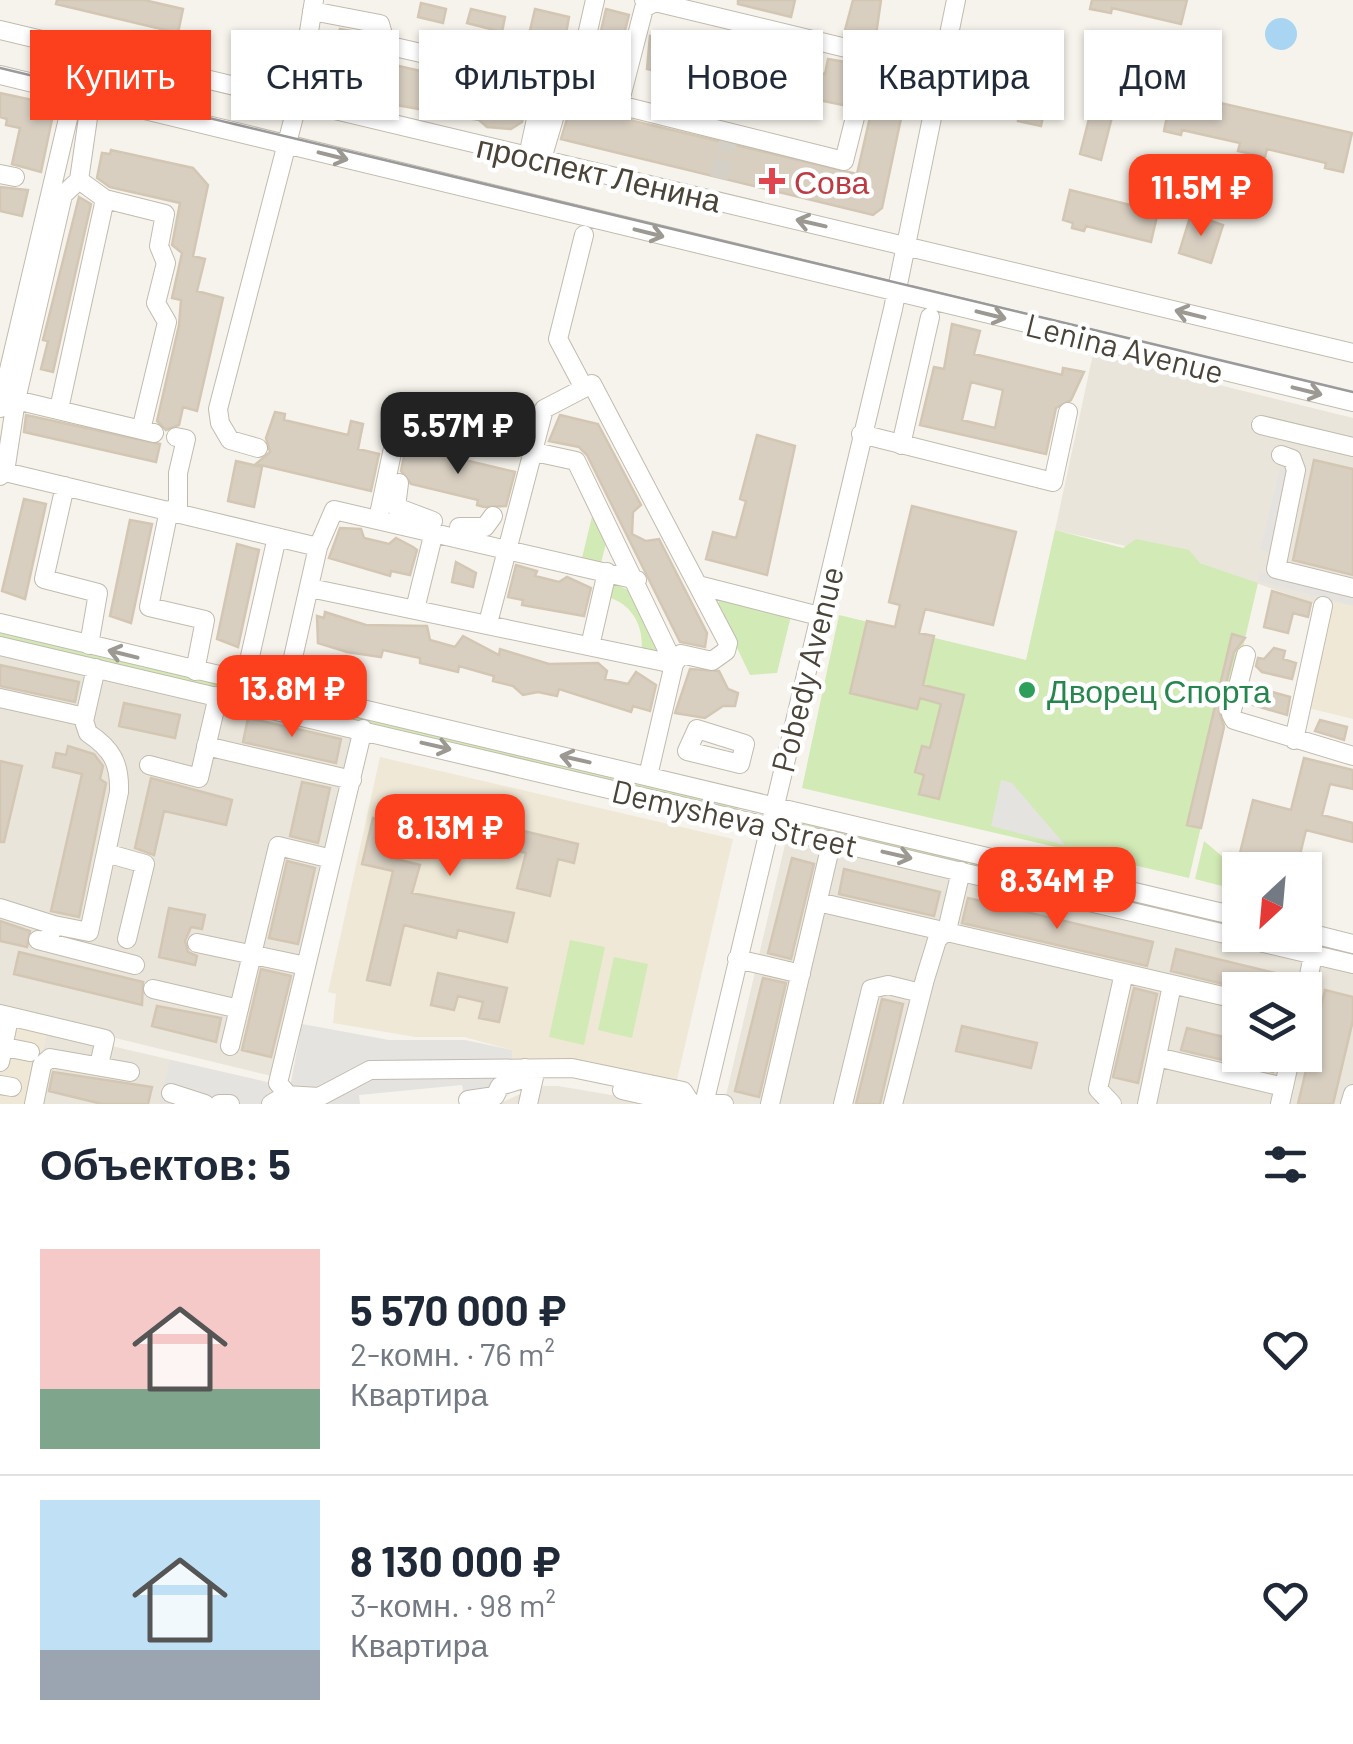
<!DOCTYPE html>
<html lang="ru">
<meta charset="utf-8">
<style>
body{margin:0;font-family:Barlow,sans-serif;background:#f2f2f3;color:#1f2937;height:100vh;display:flex;flex-direction:column;font-size:38px;white-space:nowrap}
*{box-sizing:border-box;margin:0}
p{font-size:32px;color:#747a83}
.icon{flex:none;width:55px;height:55px;fill:none;stroke:currentColor;stroke-width:2;stroke-linecap:round;stroke-linejoin:round}
.map{position:relative;height:1104px;overflow:hidden}
.panel{display:flex;flex-direction:column;background:#fff;flex:1}
.panel>*{flex:none}
.guide{position:absolute;left:30px;top:30px;width:1295px;height:90px;display:flex;gap:20px}
.needle{width:65px;rotate:206deg}
.controls{position:absolute;left:1222px;top:852px;display:grid;gap:20px}
.controls a{display:grid;place-items:center;width:100px;height:100px;border-radius:0px;background:#fff;box-shadow:0 2px 8px #0004;font-size:50px}
.price{position:absolute;translate:-50% -85px;padding:0 22px;border-radius:20px;background:#fc3f1d;color:#fff;font-size:32px;line-height:65px;filter:drop-shadow(0 2px 5px #0008)}
.price::after{content:'';position:absolute;left:50%;top:60px;width:30px;height:22px;margin-left:-15px;background:inherit;clip-path:polygon(0 0,100% 0,50% 100%)}
.price.active{background:#222;color:#fff}
ul{padding:0;list-style:none}
li{display:flex;align-items:center;gap:30px;height:250px;padding:0 40px}
li+li{border-top:2px solid #e0e1e3}
li span{display:grid;place-items:center;flex:none;width:280px;height:200px;border-radius:0px;color:#555}
li>.icon{margin-inline-start:auto}
span .icon{width:120px;height:120px;fill:#fffc;stroke-width:1}
li b{font-size:42px}
h2{display:flex;justify-content:space-between;align-items:center;height:120px;padding:0 40px;font-size:42px}
.chip{padding:0 35px;border-radius:0px;background:#fff;box-shadow:0 2px 8px #0004;font-size:35px;line-height:90px}
.chip.active{background:#fc3f1d;color:#fff}
.map>svg:first-child{display:block}
</style>
<div class="map">
<svg width="1353" height="1104" viewBox="0 0 1353 1104">
<rect width="100%" height="100%" fill="#f6f3ec"/>
<path fill="#eae5da" fill-rule="evenodd" d="M1093 354 1353 418V607L1317 599 1315 604 1200 563 1055 530Z
M0 651 356 731 276 1077 0 1010Z
M787 836 1353 971V1104H724ZM1240 990H1305V1055H1240Z
M47 1031 271 1083 289 1104H30Z
M537 1086H558L665 1104H499Z"/>
<path fill="#efe8d6" d="M1332 602 1353 607V719L1304 707Z
M380 757 733 839 676 1084 513 1063 512 1050 464 1037H415L333 1023 336 994 328 992Z
M0 1021 47 1031 30 1104H0Z"/>
<path fill="#d2eab5" d="M595 504 609 532 601 563 582 558Z
M1055 530 1123 548 1136 539 1189 550 1200 563 1258 583 1189 878 802 788 839 615 1026 660Z
M615 584 630 591 661 653 641 654C645 629 634 605 608 597Z
M720 599 791 616 777 673 750 675 717 606Z
M0 633 740 803 738 810 0 639Z
M800 819 1240 924V932L799 826Z
M1204 841 1235 867 1230 888 1195 879Z
M570 940 605 947 584 1045 549 1037Z
M614 957 648 964 632 1038 598 1030Z"/>
<path fill="#e5e3e0" d="M1280 469 1289 471 1269 552 1260 550Z
M1260 572 1353 596V605L1258 581Z
M1001 780 1012 783 1065 845 991 826Z
M302 1024 389 1040H465L512 1050 514 1079 491 1081V1092L464 1096 462 1085 359 1095 360 1104H312L290 1087Z
M170 1060 271 1083 269 1099 261 1104H159Z"/>
<path fill="#a9d4f2" d="M1265 34a16 16 0 1 1 32 0a16 16 0 1 1-32 0Z"/>
<path fill="#d8cfc1" stroke="#d3c7b4" stroke-width="2.5" fill-rule="evenodd" d="M57 0H144L183 9 178 33 56 4Z
M738 0H795L791 17 738 4Z
M853 0H881L875 42 844 34Z
M1092 0H1187L1181 24 1112 8 1111 13 1090 9Z
M421 3 446 9 443 23 418 17Z
M471 9 505 17 502 32 467 23Z
M535 9 569 17 565 39 556 37 554 46 528 39Z
M606 9 629 15 618 58 595 57Z
M340 29 368 34 363 58 465 81 473 88 493 91 501 61 534 68 522 122 511 129 487 127 479 120 336 94 328 87 324 69Z
M650 36 679 44 678 49 732 61 735 48 758 52 768 56 762 81 781 66 825 74 828 59 851 63 843 105 804 97 802 104 770 99 772 90 749 85 751 75 719 68 715 84 647 69Z
M881 69 910 76 882 208 873 215 561 139 579 79 603 85 596 112 857 174Z
M1026 87 1048 93 1041 126 1018 121Z
M1172 92 1352 133 1343 172 1325 168 1326 163 1267 149 1265 157 1238 151 1240 143 1182 130 1181 135 1164 131Z
M0 93 55 105 41 172 12 164 20 128 6 125 7 119 0 117Z
M1092 107 1113 113 1101 160 1080 154Z
M111 150 193 168 208 185 193 256 205 259 197 291 223 298 197 411 183 407 179 425 166 430 157 421 179 325 181 300 172 298 182 253 172 245 180 203 110 187 97 178 102 153 110 154Z
M0 187 28 190 22 216 0 211Z
M1070 190 1158 212 1151 242 1086 226 1084 231 1072 228 1073 223 1063 220Z
M79 197 91 204 53 372 41 369 48 341 43 340Z
M1191 214 1223 225 1211 263 1179 253Z
M952 324 980 331 974 354 1062 375 1063 368 1084 372 1071 400 1056 408 1046 454 920 425 934 367 944 369ZM971 382 1003 390 995 428 962 420Z
M275 412 285 414 284 420 348 435 351 421 363 424 358 449 379 454 371 491 256 464 270 452 266 438Z
M26 415 160 444 156 462 24 432Z
M560 415 598 424 641 505 633 512 632 534 646 541 659 539 707 633 705 647 680 642 587 455 579 447 549 441Z
M757 435 795 446 767 575 706 559 713 532 736 538 746 501 740 499Z
M406 446 515 472 506 506 484 507 477 505 478 500 411 484 401 471Z
M1314 460 1353 469V575L1293 560Z
M236 461 262 467 254 507 228 501Z
M24 499 46 504 25 599 2 591Z
M912 506 1016 532 993 625 925 609 919 633 934 636 923 685 964 695 939 799 919 794 924 775 915 772 922 746 930 748 941 704 920 698 917 709 850 693 867 621 895 627 900 605 889 602Z
M130 520 152 524 131 623 110 616Z
M340 528 361 529 364 538 389 544 396 538 413 547 417 550 410 575 391 571 390 576 329 558Z
M237 544 259 550 238 647 217 639Z
M456 562 476 573 473 587 452 582Z
M516 565 537 571 535 576 559 582 567 577 591 588 584 616 522 605 523 600 508 597Z
M1272 591 1311 603 1308 617 1293 613 1288 633 1264 627Z
M325 612 366 625 427 626 430 640 455 647 463 636 499 655 500 649 549 664 598 663 607 671 605 679 628 684 636 672 656 685 650 711 633 706 631 712 559 689 557 696 538 692 523 695 513 686 493 681 494 676 459 666 458 672 420 663V658L383 650 381 657 347 652 318 643 317 616 324 618Z
M1232 634 1245 638 1234 652 1219 711 1224 727 1201 828 1187 825Z
M1274 648 1285 651 1283 659 1296 663 1292 679 1262 672 1256 666 1258 658 1264 659Z
M0 665 79 682 75 702 0 686Z
M690 669 719 671 728 689 738 693 735 706H723L705 718 675 713Z
M1258 688 1290 697 1287 715 1253 705Z
M124 703 180 715 175 738 119 726Z
M248 718 341 739 336 763 243 742Z
M1320 720 1347 727 1344 740 1315 731Z
M68 746 94 754 103 766 100 779 106 783 79 917 51 911 82 774 53 767 56 753 66 755Z
M1304 758 1353 770V789L1330 784 1322 815 1353 823V842L1306 830 1297 867 1240 853 1253 800 1291 810Z
M0 761 22 766 4 842H0Z
M151 778 232 800 226 825 164 811 154 855 135 848Z
M302 782 330 788 318 843 290 836Z
M410 804 578 844 574 863 558 859 550 896 517 888 526 853 484 843 482 850 413 834 410 844 400 842 396 859 420 865 412 893 514 913 507 942 458 930 456 938 404 925 390 985 367 980 393 871 362 864 373 818 405 826Z
M792 858 814 864 791 959 768 953Z
M287 861 315 868 298 944 269 938Z
M844 869 940 892 934 916 839 894Z
M968 898 1153 942 1147 966 962 923Z
M169 908 205 915 202 929 191 927 185 941 188 952 197 956 195 965 159 957Z
M0 921 30 931 27 947 0 941Z
M1176 949 1296 978 1293 990H1247L1171 971Z
M19 952 143 982 142 1005 14 974Z
M261 969 291 976 271 1057 242 1050Z
M438 973 507 988 499 1022 479 1018 483 1002 458 996 454 1010 431 1005Z
M763 978 786 983 759 1097 735 1091Z
M1134 988 1157 994 1138 1083 1113 1077Z
M1325 990 1353 997V1020L1333 1104H1298Z
M882 999 903 1004 880 1104H856Z
M157 1006 221 1018 216 1042 152 1026Z
M962 1026 1037 1043 1031 1068 956 1051Z
M1187 1028 1240 1041V1055H1277L1273 1072 1181 1050Z
M53 1072 152 1087 148 1104H102L49 1091Z"/>
<g fill="none" stroke-linecap="round" stroke-linejoin="round">
<path stroke="#d4d0c8" stroke-width="18" stroke-dasharray="18 9" stroke-linecap="butt" d="M719 178 728 142"/>
<g stroke="#c2bbae" stroke-width="20">
<path id="minor" d="M644 0 655 2 871 54 844 161 619 105 644 8 655 2
M312 11 380 24 386 45 482 67 489 49 505 48 549 59 528 156
M0 30 1353 353
M871 54 940 71
M580 66 595 0
M0 75 1353 402
M91 97 79 180 105 199 165 214 159 246 166 263 156 303 167 322 141 430
M542 159 570 64 626 78
M0 174 15 177
M584 235 558 339 584 388
M16 400 154 433
M0 408 74 93
M59 409 105 199
M1261 425 1353 447
M861 434 1053 482 1068 412
M176 437 186 439 178 473V512
M901 445 930 317
M258 448 230 440 220 423 218 409 298 101 314 0
M530 451 576 461 674 664 648 776
M1281 455 1292 459 1296 470 1276 569 1353 588
M5 472 16 400 63 195 79 180
M0 476 5 472 318 547
M399 483 396 507 433 521
M65 486 44 579 98 593 89 645
M169 510 149 607 205 620 195 671
M378 519 396 434
M459 527H485L493 516
M698 585 819 616
M310 588 674 664 681 654 712 661 726 651 728 643 592 384 544 409 488 623
M415 609 434 532
M0 623 1240 917
M0 646 1353 964
M590 646 607 572
M1246 655 1231 714 1234 720 1353 756
M244 683 277 537
M285 693 318 547 334 510 637 580
M0 698 85 717
M697 729 745 744 740 764 687 751Z
M1294 740 1323 606
M206 746 352 780
M149 765 199 778 218 696
M106 853 145 864 127 939
M818 902 1240 1000
M0 908 54 925
M1305 932 1353 944
M38 940 135 965
M47 942 54 925 89 932 119 792C120 763 112 749 88 733L84 721 96 668
M197 943 306 966
M737 959 801 974
M153 989 239 1009
M1305 995 1313 955
M0 1014 105 1039 99 1065
M0 1046 30 1052
M230 1046 278 846 332 859
M1157 1057 1284 1087
M0 1062 7 1028
M0 1085 12 1087
M622 1090 680 1103 724 1104
M171 1093 205 1104
M468 1100 495 1096 500 1086 523 1079 525 1068
M294 1102 278 1083 363 729
M34 1104 42 1065 50 1058 130 1072
M219 1104H230
M271 1104 286 1095 319 1097 370 1070 572 1068 683 1091 689 1100
M528 1104 534 1077
M704 1104 893 309 956 0
M770 1104 832 840
M843 1104 871 989 888 985 921 993
M893 1104 925 979 937 940 947 930 961 871
M1112 1104 1098 1089 1124 973
M1147 1104 1172 985
M1280 1104 1291 1055
M1350 1104 1353 1094"/>
</g>
<use href="#minor" stroke="#fff" stroke-width="18"/>
<path stroke="#9a9a9a" stroke-width="2.5" d="M0 68 1353 392"/>
</g>
<defs><path id="oneway-shaft" d="M-6 0H5M1.5-3L5.5 0L1.5 3" fill="none" stroke-width="1.6" stroke-linecap="round" stroke-linejoin="round" transform="scale(2.5)"/></defs>
<g stroke="#9c9892">
<use href="#oneway-shaft" transform="translate(333 156) rotate(14)"/>
<use href="#oneway-shaft" transform="translate(811 223) rotate(-167)"/>
<use href="#oneway-shaft" transform="translate(649 233) rotate(14)"/>
<use href="#oneway-shaft" transform="translate(1190 314) rotate(-166)"/>
<use href="#oneway-shaft" transform="translate(991 315) rotate(14)"/>
<use href="#oneway-shaft" transform="translate(1307 391) rotate(14)"/>
<use href="#oneway-shaft" transform="translate(123 654) rotate(-166)"/>
<use href="#oneway-shaft" transform="translate(436 746) rotate(13)"/>
<use href="#oneway-shaft" transform="translate(575 759) rotate(-167)"/>
<use href="#oneway-shaft" transform="translate(897 855) rotate(13)"/>
</g>
<path fill="#e0444e" stroke="#fff" stroke-width="4" d="M767 166h10v10h10v10h-10v10h-10v-10h-10v-10h10z"/>
<circle fill="#2e9e5b" stroke="#fff" stroke-width="4" cx="1027" cy="690" r="10"/>
<g text-anchor="middle" dominant-baseline="central" stroke-width="9" stroke-linejoin="round" paint-order="stroke">
<g font-size="32" fill="#4b4439" stroke="#fff">
<text transform="translate(599 172) rotate(13)">проспект Ленина</text>
<text transform="translate(1125 347) rotate(14)">Lenina Avenue</text>
<text transform="translate(806 669) rotate(-76)">Pobedy Avenue</text>
<text transform="translate(735 817) rotate(13)">Demysheva Street</text>
</g>
<g font-size="32" fill="#be3a42" stroke="#fff" text-anchor="start">
<text x="794" y="181">Сова</text>
</g>
<g font-size="32" fill="#27864d" stroke="#fff" text-anchor="start">
<text x="1047" y="690">Дворец Спорта</text>
</g>
</g>
</svg>
<div class="controls">
<a><svg class="needle" viewBox="-14 -14 28 28"><path d="M0-13l5 13h-10z" fill="#e53935"/><path d="M0 13l5-13h-10z" fill="#747a83"/></svg></a>
<a><svg class="icon" aria-label="layers" viewBox="0 0 24 24"><path d="M12 4l9 5-9 5-9-5zM3 14l9 5 9-5"/></svg></a>
</div>
<b class="price" style="left:1201px;top:239px">11.5M ₽</b>
<b class="price active" style="left:458px;top:477px">5.57M ₽</b>
<b class="price" style="left:292px;top:740px">13.8M ₽</b>
<b class="price" style="left:450px;top:879px">8.13M ₽</b>
<b class="price" style="left:1057px;top:932px">8.34M ₽</b>
<div class="guide">
<a class="chip active">Купить</a>
<a class="chip">Снять</a>
<a class="chip">Фильтры</a>
<a class="chip">Новое</a>
<a class="chip">Квартира</a>
<a class="chip">Дом</a>
</div>
</div>
<section class="panel">
<h2>Объектов: 5<svg class="icon" aria-label="filters" viewBox="0 0 24 24"><path d="M4 7h16M4 17h16"/><circle cx="9" cy="7" r="2"/><circle cx="15" cy="17" r="2"/></svg></h2>
<ul>
<li><span style="background:linear-gradient(#f6c9c9 70%,#7fa58c 0)"><svg class="icon" aria-label="home" viewBox="0 0 24 24"><path d="M3 11l9-7 9 7M6 9v11h12V9"/></svg></span><div><b>5 570 000 ₽</b><p>2-комн. · 76 m²</p><p>Квартира</p></div><svg class="icon" aria-label="heart" viewBox="0 0 24 24"><path d="M12 20l-8-8c-3-5 5-10 8-4 3-6 11-1 8 4z"/></svg></li>
<li><span style="background:linear-gradient(#bfe0f5 75%,#9aa5b1 0)"><svg class="icon" aria-label="home" viewBox="0 0 24 24"><path d="M3 11l9-7 9 7M6 9v11h12V9"/></svg></span><div><b>8 130 000 ₽</b><p>3-комн. · 98 m²</p><p>Квартира</p></div><svg class="icon" aria-label="heart" viewBox="0 0 24 24"><path d="M12 20l-8-8c-3-5 5-10 8-4 3-6 11-1 8 4z"/></svg></li>
</ul>
</section>
